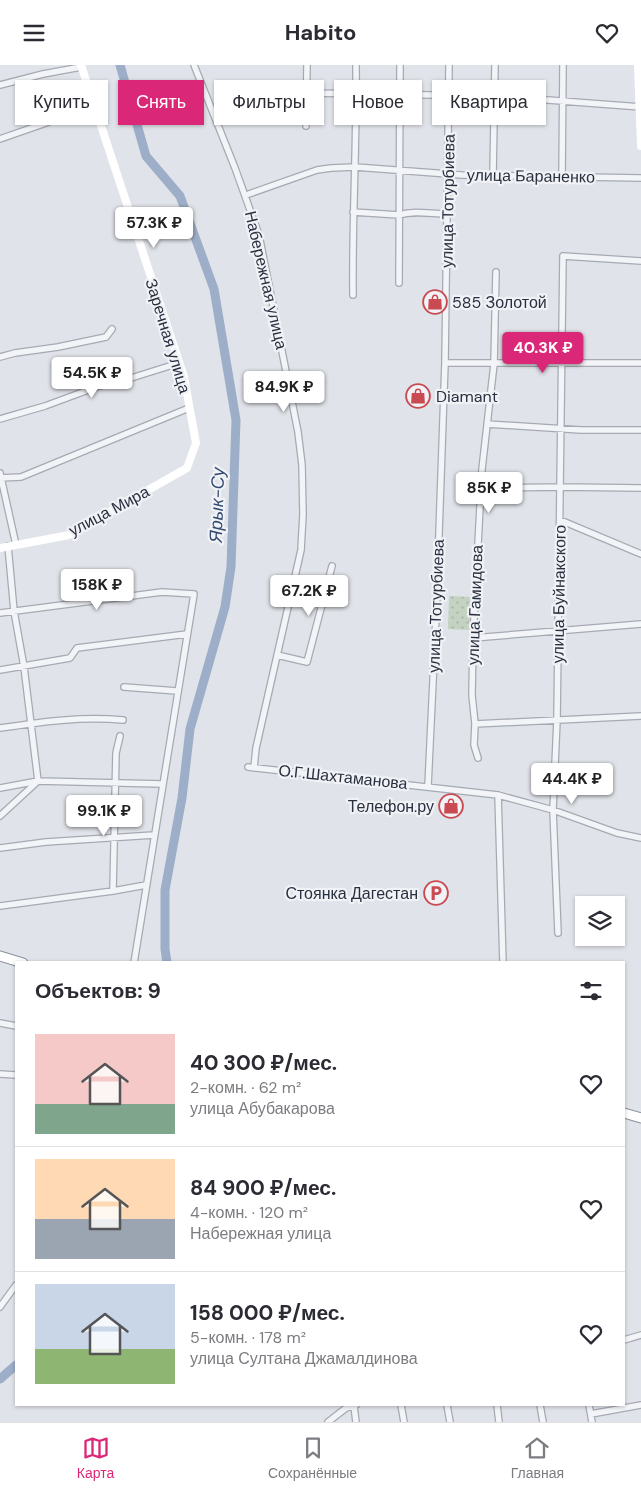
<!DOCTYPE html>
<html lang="ru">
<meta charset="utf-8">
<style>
body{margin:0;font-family:"DM Sans",sans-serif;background:#f7f7f7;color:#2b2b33;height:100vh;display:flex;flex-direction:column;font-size:19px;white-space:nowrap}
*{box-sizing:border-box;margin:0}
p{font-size:16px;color:#7c7c81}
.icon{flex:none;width:28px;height:28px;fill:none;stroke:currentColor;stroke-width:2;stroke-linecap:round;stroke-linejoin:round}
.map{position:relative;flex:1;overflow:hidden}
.panel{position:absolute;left:15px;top:896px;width:610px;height:445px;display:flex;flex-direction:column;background:#fff;border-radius:0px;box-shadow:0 1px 4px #0004}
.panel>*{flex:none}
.hud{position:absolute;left:15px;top:15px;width:611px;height:45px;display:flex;gap:10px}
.buttons{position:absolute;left:575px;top:831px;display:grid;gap:10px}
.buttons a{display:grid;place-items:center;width:50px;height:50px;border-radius:0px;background:#fff;box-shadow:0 1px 4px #0004;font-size:25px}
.price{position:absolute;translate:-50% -42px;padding:0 11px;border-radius:5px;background:#fff;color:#222;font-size:16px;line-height:32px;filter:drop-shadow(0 1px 2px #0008)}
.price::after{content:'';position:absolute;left:50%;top:30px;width:15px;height:11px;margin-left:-8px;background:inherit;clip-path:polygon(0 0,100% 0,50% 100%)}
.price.on{background:#db2777;color:#fff}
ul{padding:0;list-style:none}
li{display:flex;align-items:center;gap:15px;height:125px;padding:0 20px}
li+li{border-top:1px solid #e1e1e2}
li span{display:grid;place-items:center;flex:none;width:140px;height:100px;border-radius:0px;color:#555}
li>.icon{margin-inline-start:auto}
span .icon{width:60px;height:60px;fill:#fffc;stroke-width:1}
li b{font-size:21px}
h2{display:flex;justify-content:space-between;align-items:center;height:60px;padding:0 20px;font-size:21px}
.pill{padding:0 18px;border-radius:0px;background:#fff;box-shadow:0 1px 4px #0004;font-size:18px;line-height:45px}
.pill.on{background:#db2777;color:#fff}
header{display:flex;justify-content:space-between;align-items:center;height:65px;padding:0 20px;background:#fff;font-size:22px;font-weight:700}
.tab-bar{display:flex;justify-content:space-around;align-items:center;height:70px;border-top:1px solid #e1e1e2;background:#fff;font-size:14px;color:#7c7c81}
.tab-bar a{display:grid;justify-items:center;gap:2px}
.tab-bar .on{color:#db2777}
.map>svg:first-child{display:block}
</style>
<header><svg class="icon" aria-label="menu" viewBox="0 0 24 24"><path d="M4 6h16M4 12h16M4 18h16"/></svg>Habito<svg class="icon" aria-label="heart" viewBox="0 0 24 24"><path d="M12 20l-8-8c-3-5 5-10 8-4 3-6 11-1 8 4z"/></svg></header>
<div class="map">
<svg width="641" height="1357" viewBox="0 0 641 1357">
<defs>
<pattern id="grass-dots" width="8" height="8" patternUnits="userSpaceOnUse" patternTransform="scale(1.25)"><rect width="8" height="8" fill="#c4d2c2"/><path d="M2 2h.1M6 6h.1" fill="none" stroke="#a8b5a8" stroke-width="1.8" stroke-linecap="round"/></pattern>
</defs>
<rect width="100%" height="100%" fill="#e0e3e9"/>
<path fill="url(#grass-dots)" d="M449 531 471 532 469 565 448 564Z"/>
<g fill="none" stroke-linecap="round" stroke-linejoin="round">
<path stroke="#9daec8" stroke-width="9" d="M120 0 146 91 180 131 214 224 236 355 231 502 225 542 190 664 182 733 165 825V884L167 898
M0 1314 16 1300"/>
<g stroke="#a5aab3" stroke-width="8">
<path id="minor" d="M194 0 235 103 259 170 298 367 302 400 303 449 301 485 256 683 254 703
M0 20 43 9 81 2
M308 28 494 31 641 42
M306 61 307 0
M0 74 95 41
M493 110 495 0
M562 112 563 0
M246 130 317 105 331 103 355 102 462 110 641 113
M353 147 399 150C415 145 431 149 447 149
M399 218 400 0
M353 230C352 153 357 77 356 0
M0 292 15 288 58 282 106 272 112 264
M445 298H641
M0 354 45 341 99 321 128 314 179 298
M487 359 581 365H641
M0 408 16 480
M0 413 21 412 189 343
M480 423 560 422 641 423
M560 455 641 489
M8 481 14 546 24 602 38 716
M0 548 162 527 194 529 134 898
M473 573 641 559
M277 590 307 597 332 501
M0 605 70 593 77 583 187 569
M124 622 177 626
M475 659 641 651
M0 663C41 657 81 651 123 655
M478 693 474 680 475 659 472 630 473 573 482 404 494 299 496 207
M248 702 498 730 553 745 617 768 641 773
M428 721 436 553 445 298 449 0
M0 723 38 716 162 719
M498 730 503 898
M0 751 38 716
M0 783 46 777 154 770
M113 826 116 688 120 671
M0 841 113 826 146 820
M558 868 553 745 557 655 563 191 641 196
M0 958 16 961
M0 1009 16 1010
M0 1242 16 1220
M624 1275 641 1270
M401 1340 404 1357
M447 1340 450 1357
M497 1340 499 1357
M540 1340 543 1357
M589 1340 592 1357
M354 1341 356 1357
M591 1349 641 1340
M328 1357 346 1343 356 1340"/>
</g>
<g stroke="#888f9f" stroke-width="11">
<path id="trunk" d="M0 891 23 898
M624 1048 641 1053"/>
</g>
<use href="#minor" stroke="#f3f4f7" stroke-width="5.5"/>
<path stroke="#fff" stroke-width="8" d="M638 0 641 81
M0 483 69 470 187 403 196 378 184 312 81 0"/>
<use href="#trunk" stroke="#fff" stroke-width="9"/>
</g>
<defs>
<g id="shop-ring" transform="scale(1.25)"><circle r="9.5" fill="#f0f2f6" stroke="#ca4a52" stroke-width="1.5"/><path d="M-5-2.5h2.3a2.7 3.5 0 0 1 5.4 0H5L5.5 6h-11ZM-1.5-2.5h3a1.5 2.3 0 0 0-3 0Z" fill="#ca4a52"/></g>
<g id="parking-ring" transform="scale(1.25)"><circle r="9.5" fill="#f0f2f6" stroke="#ca4a52" stroke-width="1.5"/><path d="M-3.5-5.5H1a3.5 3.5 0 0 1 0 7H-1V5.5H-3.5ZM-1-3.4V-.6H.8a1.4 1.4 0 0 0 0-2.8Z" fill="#ca4a52"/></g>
</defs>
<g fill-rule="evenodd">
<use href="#shop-ring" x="435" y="237"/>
<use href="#shop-ring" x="418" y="331"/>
<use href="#shop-ring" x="451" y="741"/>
<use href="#parking-ring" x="436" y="828"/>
</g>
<g text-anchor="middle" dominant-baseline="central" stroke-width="4.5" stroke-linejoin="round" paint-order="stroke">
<g font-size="16" fill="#293040" stroke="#f0f2f6">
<text transform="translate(531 111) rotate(1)">улица Бараненко</text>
<text transform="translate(448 136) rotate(-89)">улица Тотурбиева</text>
<text transform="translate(266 215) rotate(77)">Набережная улица</text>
<text transform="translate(168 271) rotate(73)">Заречная улица</text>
<text transform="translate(109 446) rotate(-28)">улица Мира</text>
<text transform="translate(559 529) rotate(-89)">улица Буйнакского</text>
<text transform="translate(475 540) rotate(-88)">улица Гамидова</text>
<text transform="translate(436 541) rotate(-88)">улица Тотурбиева</text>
<text transform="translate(343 712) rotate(6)">О.Г.Шахтаманова</text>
</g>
<g font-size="16" fill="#293040" stroke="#f0f2f6" text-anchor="start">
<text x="452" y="237">585 Золотой</text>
<text x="436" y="331">Diamant</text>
<text x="434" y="741" text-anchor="end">Телефон.ру</text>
<text x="418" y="828" text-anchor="end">Стоянка Дагестан</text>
</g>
<g font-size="18" font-style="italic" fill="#354b72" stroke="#f0f2f6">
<text transform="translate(217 440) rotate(-88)">Ярык-Су</text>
</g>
</g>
</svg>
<div class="buttons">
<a><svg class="icon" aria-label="layers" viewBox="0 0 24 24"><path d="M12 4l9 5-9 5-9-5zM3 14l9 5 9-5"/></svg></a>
</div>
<b class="price" style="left:154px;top:184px">57.3K ₽</b>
<b class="price on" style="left:543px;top:309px">40.3K ₽</b>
<b class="price" style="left:92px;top:334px">54.5K ₽</b>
<b class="price" style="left:284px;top:348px">84.9K ₽</b>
<b class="price" style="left:489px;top:449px">85K ₽</b>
<b class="price" style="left:97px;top:546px">158K ₽</b>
<b class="price" style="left:309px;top:552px">67.2K ₽</b>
<b class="price" style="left:572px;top:740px">44.4K ₽</b>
<b class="price" style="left:104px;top:772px">99.1K ₽</b>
<div class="hud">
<a class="pill">Купить</a>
<a class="pill on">Снять</a>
<a class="pill">Фильтры</a>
<a class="pill">Новое</a>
<a class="pill">Квартира</a>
</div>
<section class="panel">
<h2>Объектов: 9<svg class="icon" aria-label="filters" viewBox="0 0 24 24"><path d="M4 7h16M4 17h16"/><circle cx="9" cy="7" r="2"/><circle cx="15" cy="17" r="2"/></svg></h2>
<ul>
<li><span style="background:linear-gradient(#f6c9c9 70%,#7fa58c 0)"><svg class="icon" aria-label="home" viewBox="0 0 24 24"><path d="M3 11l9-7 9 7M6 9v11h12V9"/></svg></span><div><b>40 300 ₽/мес.</b><p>2-комн. · 62 m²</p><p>улица Абубакарова</p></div><svg class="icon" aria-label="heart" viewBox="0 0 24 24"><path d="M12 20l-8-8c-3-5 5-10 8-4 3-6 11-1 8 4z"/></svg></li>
<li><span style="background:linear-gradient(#ffd9b3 60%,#9aa5b1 0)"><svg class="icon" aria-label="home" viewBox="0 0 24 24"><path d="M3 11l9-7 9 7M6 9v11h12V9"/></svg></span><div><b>84 900 ₽/мес.</b><p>4-комн. · 120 m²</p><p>Набережная улица</p></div><svg class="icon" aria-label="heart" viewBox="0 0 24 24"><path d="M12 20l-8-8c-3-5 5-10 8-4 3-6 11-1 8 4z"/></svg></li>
<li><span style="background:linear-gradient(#c9d6e8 65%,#8fb573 0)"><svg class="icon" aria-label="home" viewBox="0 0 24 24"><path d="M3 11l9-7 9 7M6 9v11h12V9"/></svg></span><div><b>158 000 ₽/мес.</b><p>5-комн. · 178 m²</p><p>улица Султана Джамалдинова</p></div><svg class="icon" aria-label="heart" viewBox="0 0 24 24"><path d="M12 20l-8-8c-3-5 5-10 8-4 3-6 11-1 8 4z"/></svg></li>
</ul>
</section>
</div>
<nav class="tab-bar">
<a class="on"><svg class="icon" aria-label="map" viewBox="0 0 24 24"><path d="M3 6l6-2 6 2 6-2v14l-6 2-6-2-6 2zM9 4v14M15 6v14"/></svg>Карта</a>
<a><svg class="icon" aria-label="saved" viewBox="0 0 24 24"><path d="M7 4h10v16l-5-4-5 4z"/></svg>Сохранённые</a>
<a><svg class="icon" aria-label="home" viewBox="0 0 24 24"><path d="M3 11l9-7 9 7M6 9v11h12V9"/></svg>Главная</a>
</nav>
